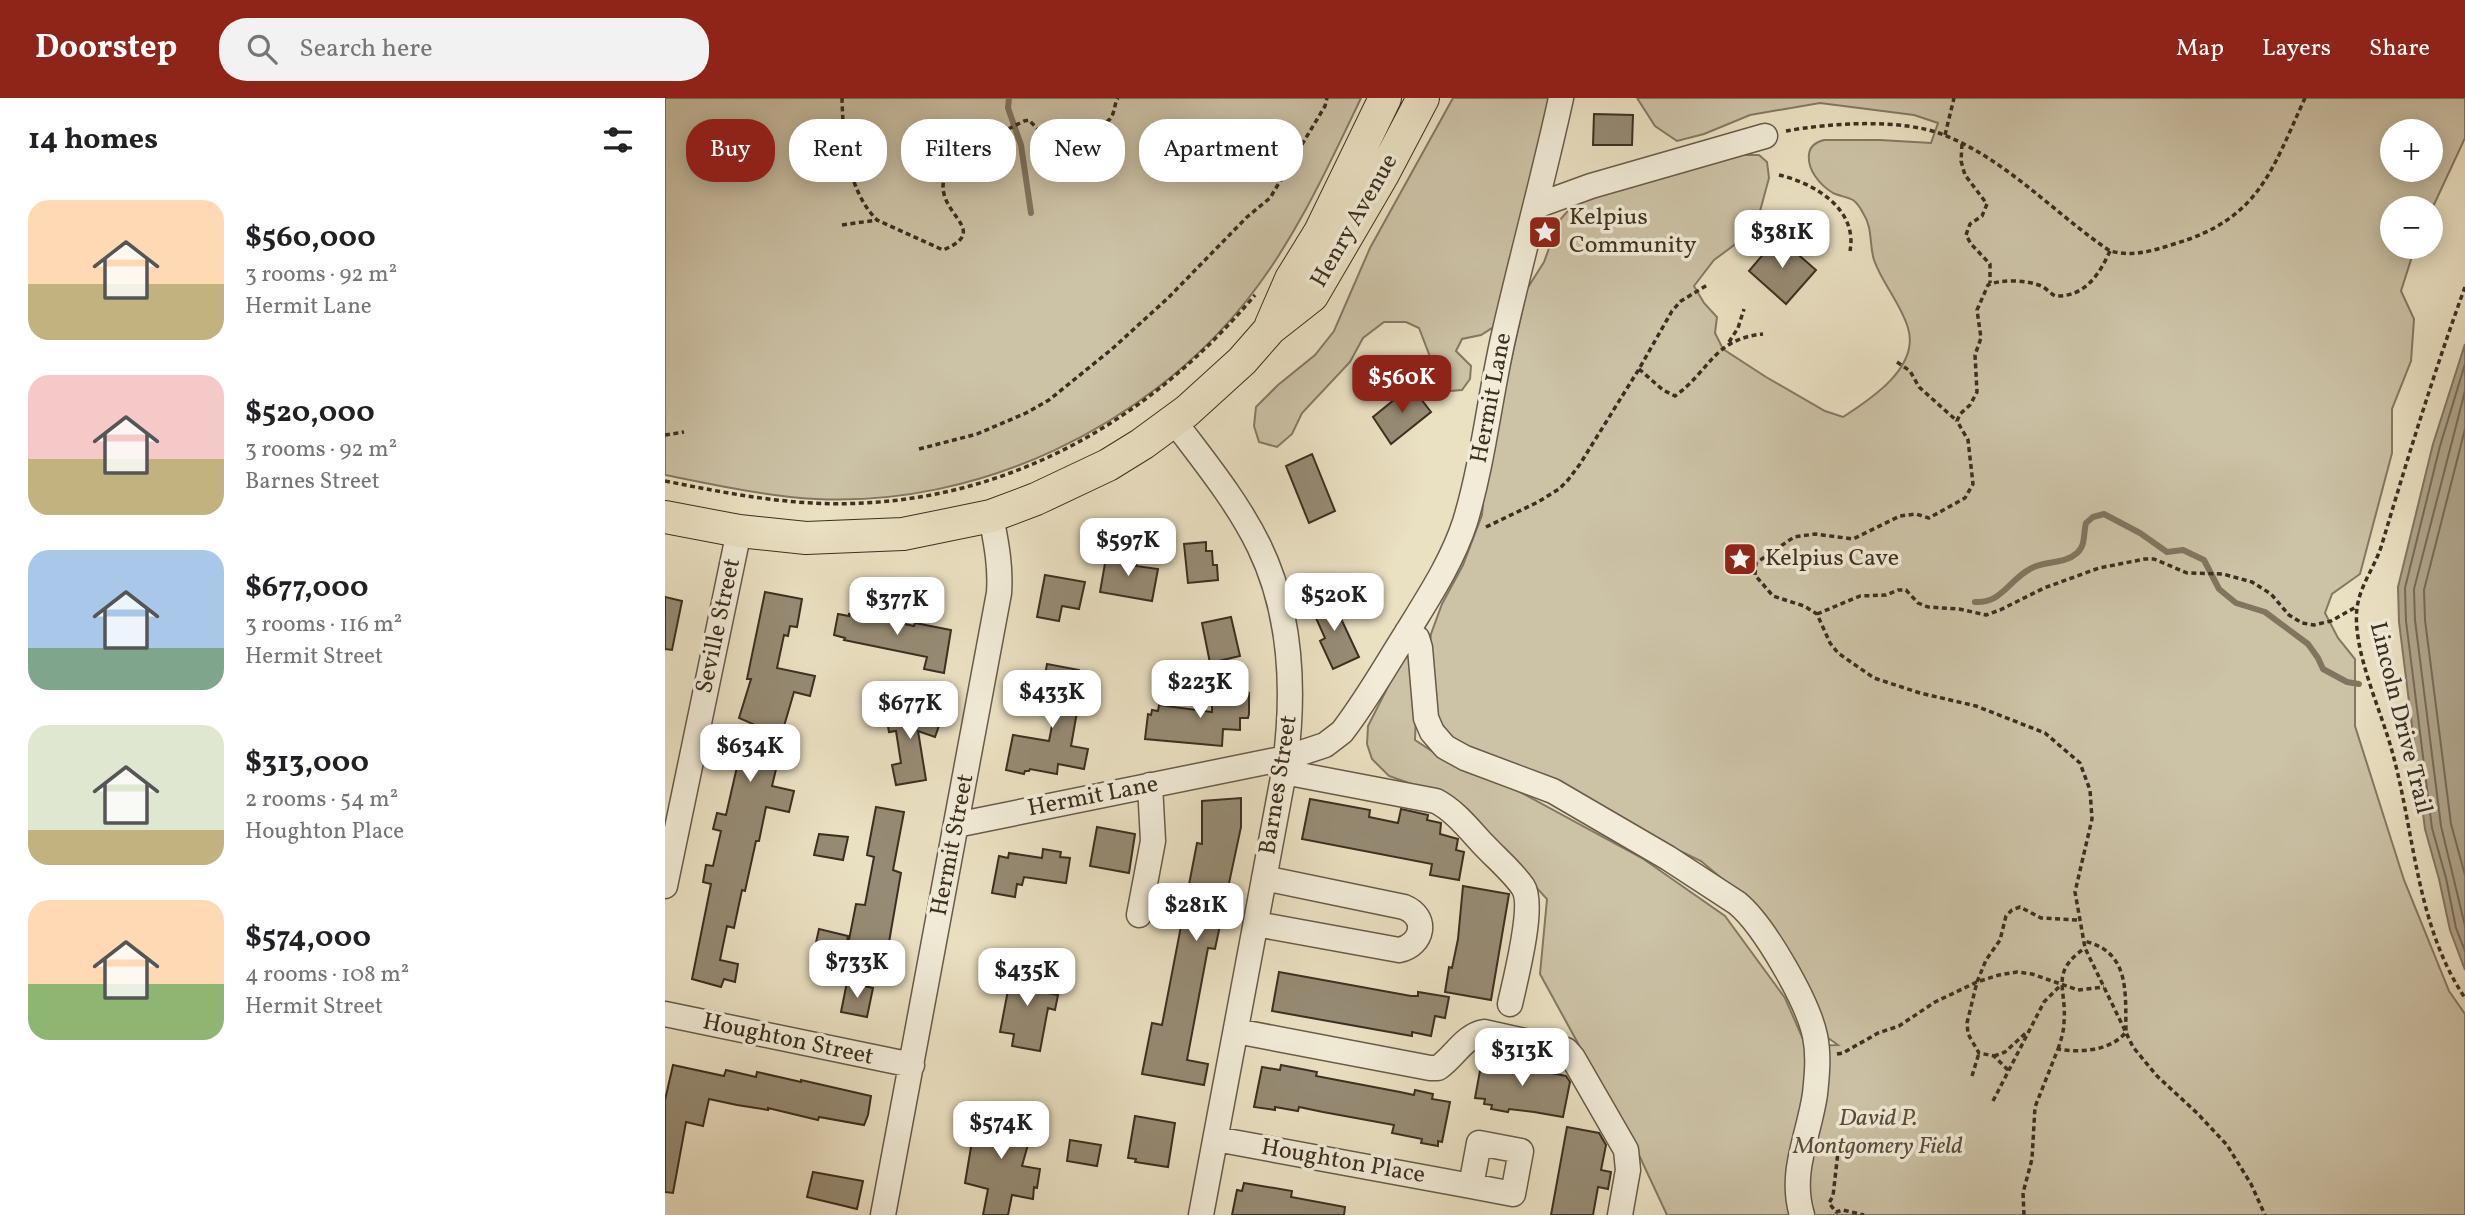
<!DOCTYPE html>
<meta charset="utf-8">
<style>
body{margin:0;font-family:Vollkorn,serif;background:#f2f2f2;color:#202124;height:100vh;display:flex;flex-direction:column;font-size:26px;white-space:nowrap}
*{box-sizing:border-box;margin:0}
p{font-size:23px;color:#757577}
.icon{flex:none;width:38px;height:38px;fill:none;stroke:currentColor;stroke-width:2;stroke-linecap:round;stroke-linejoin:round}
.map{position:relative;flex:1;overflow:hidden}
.panel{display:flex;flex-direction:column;background:#fff;width:665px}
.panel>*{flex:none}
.top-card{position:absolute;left:21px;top:21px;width:665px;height:63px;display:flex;gap:14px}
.tools{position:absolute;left:1715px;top:21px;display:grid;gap:14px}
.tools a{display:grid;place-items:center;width:63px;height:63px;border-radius:50%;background:#fff;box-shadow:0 4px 18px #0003;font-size:35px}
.price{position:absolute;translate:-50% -60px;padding:0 16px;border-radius:14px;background:#fff;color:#222;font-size:23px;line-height:46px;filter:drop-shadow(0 2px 4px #0008)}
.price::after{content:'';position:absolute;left:50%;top:42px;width:21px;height:16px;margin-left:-10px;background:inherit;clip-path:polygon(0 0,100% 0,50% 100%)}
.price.selected{background:#8f2418;color:#fff}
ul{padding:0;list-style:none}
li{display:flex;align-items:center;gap:21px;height:175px;padding:0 28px}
li span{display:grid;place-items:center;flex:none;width:196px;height:140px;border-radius:21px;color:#555}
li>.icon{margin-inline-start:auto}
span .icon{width:84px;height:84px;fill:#fffc;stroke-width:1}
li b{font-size:30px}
h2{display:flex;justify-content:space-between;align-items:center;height:84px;padding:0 28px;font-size:30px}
.tag{padding:0 24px;border-radius:28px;background:#fff;box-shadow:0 4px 18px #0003;font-size:24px;line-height:63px}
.tag.selected{background:#8f2418;color:#fff}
header{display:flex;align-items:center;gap:42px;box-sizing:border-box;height:98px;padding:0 35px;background:#8f2418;color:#fff}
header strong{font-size:33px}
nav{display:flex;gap:38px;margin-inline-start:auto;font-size:24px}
.search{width:490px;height:63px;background:#f2f2f2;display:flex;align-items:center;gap:18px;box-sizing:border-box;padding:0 24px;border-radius:28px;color:#757577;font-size:26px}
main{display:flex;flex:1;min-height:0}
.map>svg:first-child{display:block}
</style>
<header>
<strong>Doorstep</strong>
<div class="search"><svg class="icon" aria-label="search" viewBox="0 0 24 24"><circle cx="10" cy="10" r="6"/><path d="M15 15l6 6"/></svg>Search here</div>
<nav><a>Map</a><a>Layers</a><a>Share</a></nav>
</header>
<main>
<section class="panel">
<h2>14 homes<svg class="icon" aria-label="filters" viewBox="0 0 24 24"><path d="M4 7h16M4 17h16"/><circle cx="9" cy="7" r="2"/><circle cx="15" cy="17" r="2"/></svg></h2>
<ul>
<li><span style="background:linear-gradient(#ffd9b3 60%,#c2b280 0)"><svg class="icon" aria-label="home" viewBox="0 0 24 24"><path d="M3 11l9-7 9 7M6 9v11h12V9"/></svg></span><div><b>$560,000</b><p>3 rooms · 92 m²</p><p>Hermit Lane</p></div></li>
<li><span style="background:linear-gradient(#f6c9c9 60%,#c2b280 0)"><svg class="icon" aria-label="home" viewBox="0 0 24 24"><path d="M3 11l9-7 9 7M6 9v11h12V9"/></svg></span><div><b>$520,000</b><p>3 rooms · 92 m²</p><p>Barnes Street</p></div></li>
<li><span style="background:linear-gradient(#a9c7e8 70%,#7fa58c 0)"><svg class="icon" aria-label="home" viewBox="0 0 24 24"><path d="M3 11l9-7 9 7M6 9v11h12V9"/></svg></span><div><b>$677,000</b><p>3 rooms · 116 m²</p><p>Hermit Street</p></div></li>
<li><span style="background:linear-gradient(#dfe7d0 75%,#c2b280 0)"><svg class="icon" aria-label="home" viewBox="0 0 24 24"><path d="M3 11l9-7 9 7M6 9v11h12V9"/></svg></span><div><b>$313,000</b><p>2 rooms · 54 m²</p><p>Houghton Place</p></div></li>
<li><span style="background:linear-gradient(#ffd9b3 60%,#8fb573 0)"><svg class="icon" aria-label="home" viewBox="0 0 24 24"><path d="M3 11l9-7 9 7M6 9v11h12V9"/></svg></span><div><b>$574,000</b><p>4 rooms · 108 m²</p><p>Hermit Street</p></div></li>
</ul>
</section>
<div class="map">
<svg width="1800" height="1117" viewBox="0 0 1800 1117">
<rect width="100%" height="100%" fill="#eae0c2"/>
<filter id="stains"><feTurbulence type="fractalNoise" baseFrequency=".00286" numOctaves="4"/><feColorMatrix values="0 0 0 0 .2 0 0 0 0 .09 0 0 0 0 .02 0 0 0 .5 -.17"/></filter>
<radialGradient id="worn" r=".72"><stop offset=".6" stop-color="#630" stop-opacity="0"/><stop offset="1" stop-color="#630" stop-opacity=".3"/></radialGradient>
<path fill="#ccc2a6" stroke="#847863" stroke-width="2" fill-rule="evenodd" d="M0 0H696C663 69 630 142 582 202 481 329 314 409 151 401 100 398 50 387 0 377Z
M788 0H884L871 76 830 228 816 237 797 241 791 253 806 268 805 281 797 292 785 293 772 277 754 230 741 224H719L698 240 685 264 637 315 627 336 612 349 594 344 589 328 591 309 613 287 650 257 669 233 705 150Z
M972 0H1800V40L1766 113V110H1727V149H1750L1736 193 1749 221 1746 263 1727 311V355L1695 476 1667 496 1660 515 1673 540 1690 561V628L1739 782 1784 893 1800 916V1117H1002L973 1055 875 876 882 801 789 701 724 678 707 661 702 646 703 628 734 567 743 557 753 562 750 642 773 657 857 695 977 760 1060 818 1120 900 1141 948 1173 947 1159 937 1068 790 1036 763 801 649 785 638 770 616 763 566 766 536 777 506 798 467 817 417 821 374 862 191 879 164 894 123 908 107 934 97 1077 57H1094L1102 64 1104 80 1095 113 1080 139 1049 162 1029 188 1039 205 1052 219 1050 235 1058 251 1101 279 1160 313 1178 319C1206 301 1255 269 1243 230 1236 206 1217 185 1209 162 1204 146 1208 130 1198 115 1196 111 1192 105 1188 102 1183 99 1174 98 1168 95 1155 87 1142 72 1144 56 1145 48 1151 44 1159 42H1215L1266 45 1273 25 1249 17 1155 5 1085 17 1039 36 1012 43 990 28ZM1727 33H1766V72H1727Z"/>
<path fill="#afa48b" stroke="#817560" stroke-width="2" d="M1800 246V872L1785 832 1774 781 1760 731 1734 524 1733 489 1768 346Z"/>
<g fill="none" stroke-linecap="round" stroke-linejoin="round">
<path stroke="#766a56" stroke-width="2" d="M1800 266 1775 348 1740 490 1741 523 1767 730 1781 780 1791 830 1800 853
M1800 293 1749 491 1750 522 1776 728 1800 828
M1800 331 1759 492 1760 522 1786 726 1800 777"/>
<path stroke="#817560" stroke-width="6" d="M344 0 343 10 356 47 366 115
M1310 504C1336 506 1344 482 1365 471 1380 462 1399 467 1412 455 1421 447 1418 436 1421 425L1428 419 1439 416 1475 435 1502 454 1518 452 1539 462 1554 491 1571 505 1600 514 1643 546 1653 560 1658 571 1682 584 1694 586"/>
</g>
<path fill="#968b74" stroke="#3c2f20" stroke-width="2" d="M929 16 968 17 967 47H928Z
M1113 139 1151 172 1121 206 1084 173Z
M746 288 766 314 726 346 708 319Z
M647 356 670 413 644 425 621 368Z
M541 444V453H547L548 467H552L553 482 523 485 519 446Z
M442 454 473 459 471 468 493 471 487 503 435 494Z
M380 477 420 484 414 511 397 508 394 523 372 519Z
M663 493 694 559 668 571 655 543 660 540 651 520 656 518 648 500Z
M100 494 137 501 132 529 125 528 123 538 119 537 112 570 150 578 145 598 129 594 117 635 107 633 100 664 112 667 107 688 129 693 124 714 101 709 94 743H91L80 793 77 792 69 830 62 828 55 862 73 866 70 884 59 881 56 889 27 881 46 786 38 784 41 767 48 768 56 733 48 731 52 715 61 717 74 660 80 661 88 626 74 620 86 581H82Z
M0 499 17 503 7 552 0 551Z
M193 515 249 528 250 525 286 532 279 575 259 571 262 559 179 542 180 540 169 537 173 516 184 518V516Z
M566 519 575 558 545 565 537 525Z
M382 566 414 572 407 613 412 614 406 648 423 651 419 671 393 666 392 676 365 671 364 673H360L359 676 341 672 348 637 384 643 392 602 376 600Z
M563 590 580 591 584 595V616L583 620H575V632L558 631 557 648 480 641 483 616 486 617 487 612 493 613 494 607 547 614V600H555Z
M230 603 276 622 270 639 253 633 261 682 231 687 227 667 236 665 231 633 224 634 222 623Z
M576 700V729L550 851 543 850 522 962 543 966 539 987 477 976 487 925 497 927 532 745 537 746V703Z
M645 701 705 712 704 719 733 725 736 711 763 717 762 722 776 725 775 736 793 741 791 752 799 754 794 782 765 777 767 766 637 741Z
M211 709 239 714 228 772 236 775 223 850 208 848 207 851 183 847 191 806 200 807 209 759 202 757Z
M432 729 470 736 464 775 425 768Z
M154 736 183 739 178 762 149 757Z
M378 751 396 754 395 759 405 760 401 785 359 779 357 787 352 786 350 799 327 795 334 758 343 760 344 755 377 760Z
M798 788 844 796 826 902 780 894 784 869 787 870 793 841Z
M154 831 183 838 176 877 158 873 162 852 150 849Z
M348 866 376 872 380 877 377 894 393 897 390 912 383 910 375 953 347 948 349 936 335 934Z
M614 874 746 898H753V894L784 899 780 920 770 918 766 938 747 934V938L607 913Z
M182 884 208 890 202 919 176 914Z
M854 960 871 963 870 972 901 978 905 984 898 1019 869 1014 844 1011 843 1014 826 1011 827 1007 819 1006 820 1001 810 1000 817 962 852 968Z
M8 967 59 978 61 972 91 979 92 974 136 984V982L206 998 203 1017 199 1027 154 1019 153 1022 103 1010V1012L72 1007 44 1001 38 1028 21 1024 8 1095 0 1094V1002Z
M616 967 652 974 651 978 735 994 749 997 750 992 768 996 767 1001 785 1004 777 1044 773 1043V1048L756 1045 757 1041 727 1035 729 1027 658 1014 634 1009 633 1013 610 1009V1012L589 1009 597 969 615 972Z
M312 1013 369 1025 357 1068 375 1071 372 1090 369 1089 368 1101 347 1097 343 1117H318L323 1091 300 1085Z
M470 1018 510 1025 503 1069 470 1064 471 1061 463 1060Z
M902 1029 934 1035 941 1047 936 1072 946 1074 943 1091 933 1089 928 1117H886Z
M405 1042 436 1047 432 1068 402 1063Z
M148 1074 198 1083 192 1111 142 1099Z
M579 1085 627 1093 626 1099 680 1109 679 1117H567L572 1092 577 1093Z"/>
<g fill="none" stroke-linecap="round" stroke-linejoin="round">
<g stroke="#685b48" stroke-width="27">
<path id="minor" d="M871 108 926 88 1100 38
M509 323C539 363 572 403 594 448 628 518 630 598 619 674L536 1117
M742 534 752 540 755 550 761 620 767 634 780 649 800 660 888 693 1003 760 1072 805C1099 827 1143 904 1150 938 1154 957 1152 977 1150 996 1144 1038 1124 1074 1137 1117
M619 674 771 703C789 712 804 731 818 746 831 760 848 774 858 789 870 807 850 883 845 906
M291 727 621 660 660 647 677 634C701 603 720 569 741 536 763 500 787 464 800 424 819 361 825 295 840 232 858 154 879 78 896 0
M0 788 74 433
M474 817 488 743 485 687
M591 826 734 852C758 847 764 819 739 809L599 780
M0 916 247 967
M571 933 765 970H773C789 959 800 937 819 934L901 952 908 960 961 1052 963 1072 955 1117
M551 1041 806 1088
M814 1045 856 1053 848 1096 806 1088Z
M218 1117 334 495C336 468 331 444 326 418"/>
</g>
<g stroke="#3c2f20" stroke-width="34">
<path id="major" d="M606 227 626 181 655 134 720 0
M0 419 74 433 141 440 238 436 326 418 371 401 443 367 477 346 522 313 577 263 605 231 647 198 717 78 758 0"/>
</g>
<path stroke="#3c2f20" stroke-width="3.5" stroke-dasharray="5 3.5" stroke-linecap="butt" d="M177 0C178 40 182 92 212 122L278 152C320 135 285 121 279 96 275 82 284 67 293 56L359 23 364 22 380 39C396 39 434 33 445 21 450 15 449 6 453 0
M1121 33C1165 25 1237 20 1279 37 1342 62 1390 116 1445 153 1468 159 1487 153 1509 146 1594 121 1606 74 1640 0
M1280 37 1289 0
M1297 46 1296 63 1300 77 1322 106 1317 118 1305 126 1301 137 1306 146 1325 166V185
M1114 77C1149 85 1193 111 1185 153
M177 127 212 122
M1445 153C1434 177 1420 199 1390 198 1385 195 1381 190 1376 188 1363 182 1335 181 1323 187L1312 212 1316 240 1310 257 1312 294 1305 307 1295 316 1292 323 1303 342 1308 386 1300 400 1264 420 1251 416 1235 418 1188 441 1150 436 1129 439 1091 465 1090 477 1108 498 1139 508 1152 516 1165 545 1173 555 1209 580 1255 595 1311 608 1380 635 1415 665 1425 692 1427 721 1410 794 1420 850 1468 949 1492 978 1532 1015 1562 1047 1586 1086 1600 1117
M1800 189C1769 274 1743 359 1717 446 1711 467 1695 487 1692 510 1687 552 1716 612 1727 653 1750 736 1751 827 1800 900
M1064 244 1073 230 1079 211
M1232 264 1245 273 1254 289 1292 323
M974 271 998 292 1010 298C1045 273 1048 241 1098 236
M0 337 19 334
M254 351 312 336 361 315 384 302 447 251 503 200 582 119 605 100 660 8 662 0
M0 383C66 396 131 409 199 405 357 397 491 315 590 197
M821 429 873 404 894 391 903 382 915 366 974 271 1007 213 1016 203 1044 186
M1077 463 1089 470
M1152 516 1195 498 1221 497 1233 492H1241L1253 505 1263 509 1294 511 1321 517 1335 512 1379 490 1434 470 1480 461H1489L1522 475 1558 476 1587 484 1606 496 1624 517 1637 525 1649 527 1666 523 1691 509
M1393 951C1396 942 1399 933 1399 924 1402 890 1384 875 1420 850
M1172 956 1178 955 1213 935 1234 928 1270 904 1312 884 1334 877 1352 874 1367 876 1413 892 1439 889
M1329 958 1340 954 1363 933
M1343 972 1329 958 1314 955 1303 936 1302 925 1312 884 1321 862 1335 842 1341 818 1347 812 1355 809 1376 820 1414 822
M1307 978 1314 955
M1328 1003 1379 904 1395 888
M1160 1052 1173 1054 1168 1098 1164 1105 1171 1114 1178 1112 1199 1117
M1359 1117 1358 1095 1367 1061 1370 1009 1393 951C1415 955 1446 953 1461 934 1460 895 1466 854 1419 843"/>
<use href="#minor" stroke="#f1ebd7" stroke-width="24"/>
<use href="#major" stroke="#eae0c2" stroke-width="32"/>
</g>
<defs>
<g id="sight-square" transform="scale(1.75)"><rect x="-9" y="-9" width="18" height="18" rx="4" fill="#8f2418" stroke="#f1ebd7"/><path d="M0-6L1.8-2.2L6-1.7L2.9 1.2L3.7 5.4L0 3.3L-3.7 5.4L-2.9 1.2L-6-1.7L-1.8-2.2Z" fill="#fff"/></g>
</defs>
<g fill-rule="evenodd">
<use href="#sight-square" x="880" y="134"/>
<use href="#sight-square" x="1075" y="461"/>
</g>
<g text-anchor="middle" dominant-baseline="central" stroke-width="7" stroke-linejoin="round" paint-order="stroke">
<g font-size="24" fill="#3c2f20" stroke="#f1ebd7" text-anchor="start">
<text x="904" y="120">Kelpius<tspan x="904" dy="28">Community</tspan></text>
<text x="1100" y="461">Kelpius Cave</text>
</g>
<g font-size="24" fill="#3c2f20" stroke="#f1ebd7">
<text transform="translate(690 123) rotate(-60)">Henry Avenue</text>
<text transform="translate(827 300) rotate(-79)">Hermit Lane</text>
<text transform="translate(54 528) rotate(-78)">Seville Street</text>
<text transform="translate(1735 620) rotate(76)">Lincoln Drive Trail</text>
<text transform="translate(614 687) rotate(-81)">Barnes Street</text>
<text transform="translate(428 699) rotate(-11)">Hermit Lane</text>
<text transform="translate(288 747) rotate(-79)">Hermit Street</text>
<text transform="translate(123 942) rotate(12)">Houghton Street</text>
<text transform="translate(678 1064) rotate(10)">Houghton Place</text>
</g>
<g font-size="24" font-style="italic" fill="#594c3b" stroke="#f1ebd7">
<text x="1213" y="1021">David P.<tspan x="1213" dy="28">Montgomery Field</tspan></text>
</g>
</g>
<rect width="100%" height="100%" filter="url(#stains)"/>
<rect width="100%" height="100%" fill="url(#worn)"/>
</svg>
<div class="tools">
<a>+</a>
<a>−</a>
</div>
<b class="price" style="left:1117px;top:172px">$381K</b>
<b class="price selected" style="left:737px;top:317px">$560K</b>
<b class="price" style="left:463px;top:480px">$597K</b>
<b class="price" style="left:669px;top:535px">$520K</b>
<b class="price" style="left:232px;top:539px">$377K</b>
<b class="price" style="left:535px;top:622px">$223K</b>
<b class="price" style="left:387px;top:632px">$433K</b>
<b class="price" style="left:245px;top:643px">$677K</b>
<b class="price" style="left:85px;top:686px">$634K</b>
<b class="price" style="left:531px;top:845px">$281K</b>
<b class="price" style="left:192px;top:902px">$733K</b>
<b class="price" style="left:362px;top:910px">$435K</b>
<b class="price" style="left:857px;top:990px">$313K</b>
<b class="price" style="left:336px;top:1063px">$574K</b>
<div class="top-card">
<a class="tag selected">Buy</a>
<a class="tag">Rent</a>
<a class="tag">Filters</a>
<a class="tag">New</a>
<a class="tag">Apartment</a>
</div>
</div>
</main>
